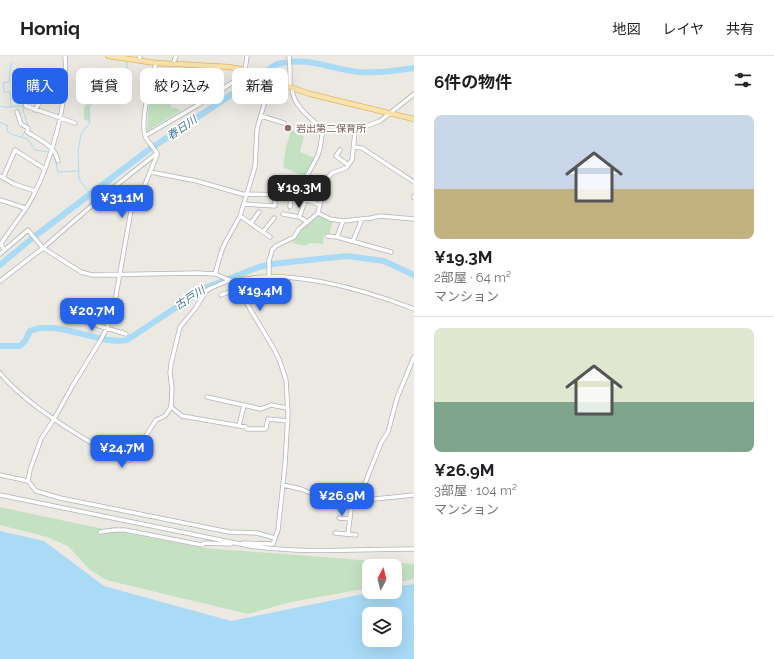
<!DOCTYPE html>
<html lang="ja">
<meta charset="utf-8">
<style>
body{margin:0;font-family:Raleway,"Noto Sans JP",sans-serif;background:#f2f2f2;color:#202124;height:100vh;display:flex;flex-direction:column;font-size:15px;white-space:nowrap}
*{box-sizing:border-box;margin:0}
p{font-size:13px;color:#757577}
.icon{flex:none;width:22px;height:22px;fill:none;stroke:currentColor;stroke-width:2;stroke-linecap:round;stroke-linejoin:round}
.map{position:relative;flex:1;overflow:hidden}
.panel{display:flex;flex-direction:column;background:#fff;width:360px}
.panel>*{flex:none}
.guide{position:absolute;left:12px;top:12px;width:342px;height:36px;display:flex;gap:8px}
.needle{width:26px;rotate:7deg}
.buttons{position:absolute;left:362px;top:503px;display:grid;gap:8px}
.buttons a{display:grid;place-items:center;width:40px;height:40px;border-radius:8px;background:#fff;box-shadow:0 4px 16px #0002;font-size:20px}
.price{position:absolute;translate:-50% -34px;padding:0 9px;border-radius:8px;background:#2563eb;color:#fff;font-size:13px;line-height:26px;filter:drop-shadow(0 1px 2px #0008)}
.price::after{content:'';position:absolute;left:50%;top:24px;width:12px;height:9px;margin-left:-6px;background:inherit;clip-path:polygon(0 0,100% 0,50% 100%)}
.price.current{background:#222;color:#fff}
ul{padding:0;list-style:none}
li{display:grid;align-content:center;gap:8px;height:212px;padding:0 20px}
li+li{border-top:1px solid #e0e0e0}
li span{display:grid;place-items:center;height:124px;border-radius:8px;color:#555}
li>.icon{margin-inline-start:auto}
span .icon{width:72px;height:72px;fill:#fffc;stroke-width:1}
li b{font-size:17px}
h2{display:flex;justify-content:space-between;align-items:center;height:48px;padding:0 20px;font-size:17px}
.tag{padding:0 14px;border-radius:8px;background:#fff;box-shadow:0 4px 16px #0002;font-size:14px;line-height:36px}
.tag.current{background:#2563eb;color:#fff}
header{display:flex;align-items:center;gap:24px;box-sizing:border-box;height:56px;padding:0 20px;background:#fff;border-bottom:1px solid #e0e0e0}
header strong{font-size:19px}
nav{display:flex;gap:22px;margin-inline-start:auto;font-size:14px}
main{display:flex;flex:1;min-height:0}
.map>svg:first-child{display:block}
</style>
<header>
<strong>Homiq</strong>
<nav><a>地図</a><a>レイヤ</a><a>共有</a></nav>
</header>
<main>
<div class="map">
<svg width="414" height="603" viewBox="0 0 414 603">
<rect width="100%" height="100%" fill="#ece9e3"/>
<path fill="#c4e2c1" d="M155 19 173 22 171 51 182 54 147 75 149 43Z
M90 46C89 53 91 59 90 66L84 63V51Z
M291 74 300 77V79L304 80 300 96 315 102 307 117 303 120 283 111 286 91Z
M319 160 333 165 329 179 324 178 323 188 310 187 305 190 293 187 292 184 298 179 302 173Z
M0 451 84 469 203 492 414 508V523L395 527V510H369V532L291 546 248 558 106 524 89 513 68 490 47 481 0 469Z"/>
<path fill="#a9dbf6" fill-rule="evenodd" d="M0 475 44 485 104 530 231 565 373 536H395V531L414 528V603H0ZM369 558H395V584H369Z"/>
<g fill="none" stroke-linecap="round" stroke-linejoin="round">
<path stroke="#a9dbf6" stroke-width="1" d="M0 50C8 53 15 49 23 50V54L28 70
M11 51 10 36H4L3 27 9 26 11 7
M0 66 8 70 7 75C12 81 23 79 29 85 31 87 33 91 35 94L49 96
M22 80 26 74
M52 97 54 98 58 116 78 115
M90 138 79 123 78 95 81 79 83 75 90 67 88 52 96 44 99 38 108 28 117 19 127 15V6"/>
<path stroke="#a9dbf6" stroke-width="6" d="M0 209 30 184 147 95 277 8C308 0 329 13 359 16 377 17 396 15 414 12
M0 290H20L25 285 30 275C59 263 96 289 127 284L207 231 259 211 272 208 347 200 384 205 414 219"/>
<g stroke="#b0b4b7" stroke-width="5">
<path id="minor" d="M289 0 290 12V31
M139 4 140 0
M173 8 176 0
M245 14 247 0
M292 32C292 49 311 63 323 73L320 92 318 99 308 118 299 127 294 139
M42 42 33 39H23L26 50 75 67
M35 54 42 42 47 21
M17 56 21 68 28 72 27 76C40 84 55 90 58 105
M261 60 284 67
M145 80 198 49 250 15
M354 91 362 92 414 126
M340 94 336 100 348 109
M150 116 197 125 242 138 294 139 320 149
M0 120 14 128 35 135
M3 122 15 94 45 113
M414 140V142
M303 142 309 130
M0 144 25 152
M244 148 275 150V139
M290 151 291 138
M318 157 330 163 343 165 371 162 380 160 414 163
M283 158 299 161 308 166
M240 160 270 181
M299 161 306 143
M251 167 259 156
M263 176 274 162
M327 180 337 181 391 196
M337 181 343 165
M353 185 362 163
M4 194 1 188C10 173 23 159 32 142 52 104 69 44 65 0
M0 198 28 174 43 192 81 216 92 219 197 217 215 218 234 226 274 293 279 303 286 324 288 357 285 409 278 474 275 482 257 477 229 476 60 442 36 435 28 425 0 419
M215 218 221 197 224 189 240 160 255 111 257 73 271 24
M269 221V205L272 194 276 190 294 181 299 173 318 157 325 125 332 117 346 112 352 104 355 76 359 73 380 65 414 38
M0 225 43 192 104 139 157 97
M234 226C285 210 365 234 414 253
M221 239 237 233
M65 258 76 263 126 278
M0 317C28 351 85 384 124 405L130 404 156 364 165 360 171 351 172 332 170 317 171 308 180 271 195 253 206 235 211 232 230 224
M207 341 261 353 271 349 287 352
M171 351 182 360 246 371 247 373H265L266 372 268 363 288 365
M239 370 244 349
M28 425 30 414 41 383 54 363 73 329 100 285 107 272 115 245 132 149 141 138 157 99V97C154 92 149 87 146 82 139 67 151 23 156 7
M283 429 301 433 335 447 414 439
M0 439 250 490C305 498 359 493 414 493
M358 445 381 387 388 376 397 342 414 301
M339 462 350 463
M100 476 114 474H125L202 489 204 487 231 488
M335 477 356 479
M348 478 352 446
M243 487 270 488H273L275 482"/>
</g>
<g stroke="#e3b565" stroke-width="6">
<path id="major" d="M108 0 156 7 229 11 245 14 287 30 310 38 414 63"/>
</g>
<use href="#minor" stroke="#fff" stroke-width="3.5"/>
<use href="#major" stroke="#f7e4ad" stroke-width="4.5"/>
</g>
<circle fill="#8d6e63" stroke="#fff" stroke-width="1.5" cx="288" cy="72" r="4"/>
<g text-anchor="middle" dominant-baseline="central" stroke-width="3.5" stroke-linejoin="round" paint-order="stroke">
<g font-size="10" fill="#785e54" stroke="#fff" text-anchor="start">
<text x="296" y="72">岩出第二保育所</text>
</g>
<g font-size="11" font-style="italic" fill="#45789e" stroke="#fff">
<text transform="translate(182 72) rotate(-34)">春日川</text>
<text transform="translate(190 242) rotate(-33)">古戸川</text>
</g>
</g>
</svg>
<div class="buttons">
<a><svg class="needle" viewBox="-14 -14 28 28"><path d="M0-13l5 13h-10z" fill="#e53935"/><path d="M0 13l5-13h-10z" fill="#757577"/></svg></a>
<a><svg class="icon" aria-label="layers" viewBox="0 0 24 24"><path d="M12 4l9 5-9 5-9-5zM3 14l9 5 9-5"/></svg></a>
</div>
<b class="price current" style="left:299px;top:153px">¥19.3M</b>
<b class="price" style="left:122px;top:163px">¥31.1M</b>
<b class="price" style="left:260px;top:256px">¥19.4M</b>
<b class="price" style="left:92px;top:276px">¥20.7M</b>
<b class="price" style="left:122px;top:413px">¥24.7M</b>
<b class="price" style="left:342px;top:461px">¥26.9M</b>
<div class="guide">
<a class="tag current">購入</a>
<a class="tag">賃貸</a>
<a class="tag">絞り込み</a>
<a class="tag">新着</a>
</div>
</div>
<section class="panel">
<h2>6件の物件<svg class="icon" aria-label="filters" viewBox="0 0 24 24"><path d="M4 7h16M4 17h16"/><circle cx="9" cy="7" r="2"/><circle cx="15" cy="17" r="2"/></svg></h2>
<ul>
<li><span style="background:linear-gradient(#c9d6e8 60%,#c2b280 0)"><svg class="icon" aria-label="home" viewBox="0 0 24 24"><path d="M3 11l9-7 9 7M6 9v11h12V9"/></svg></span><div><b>¥19.3M</b><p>2部屋 · 64 m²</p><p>マンション</p></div></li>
<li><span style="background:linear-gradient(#dfe7d0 60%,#7fa58c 0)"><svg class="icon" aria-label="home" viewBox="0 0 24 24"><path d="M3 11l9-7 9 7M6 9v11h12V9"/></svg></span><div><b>¥26.9M</b><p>3部屋 · 104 m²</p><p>マンション</p></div></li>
</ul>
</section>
</main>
